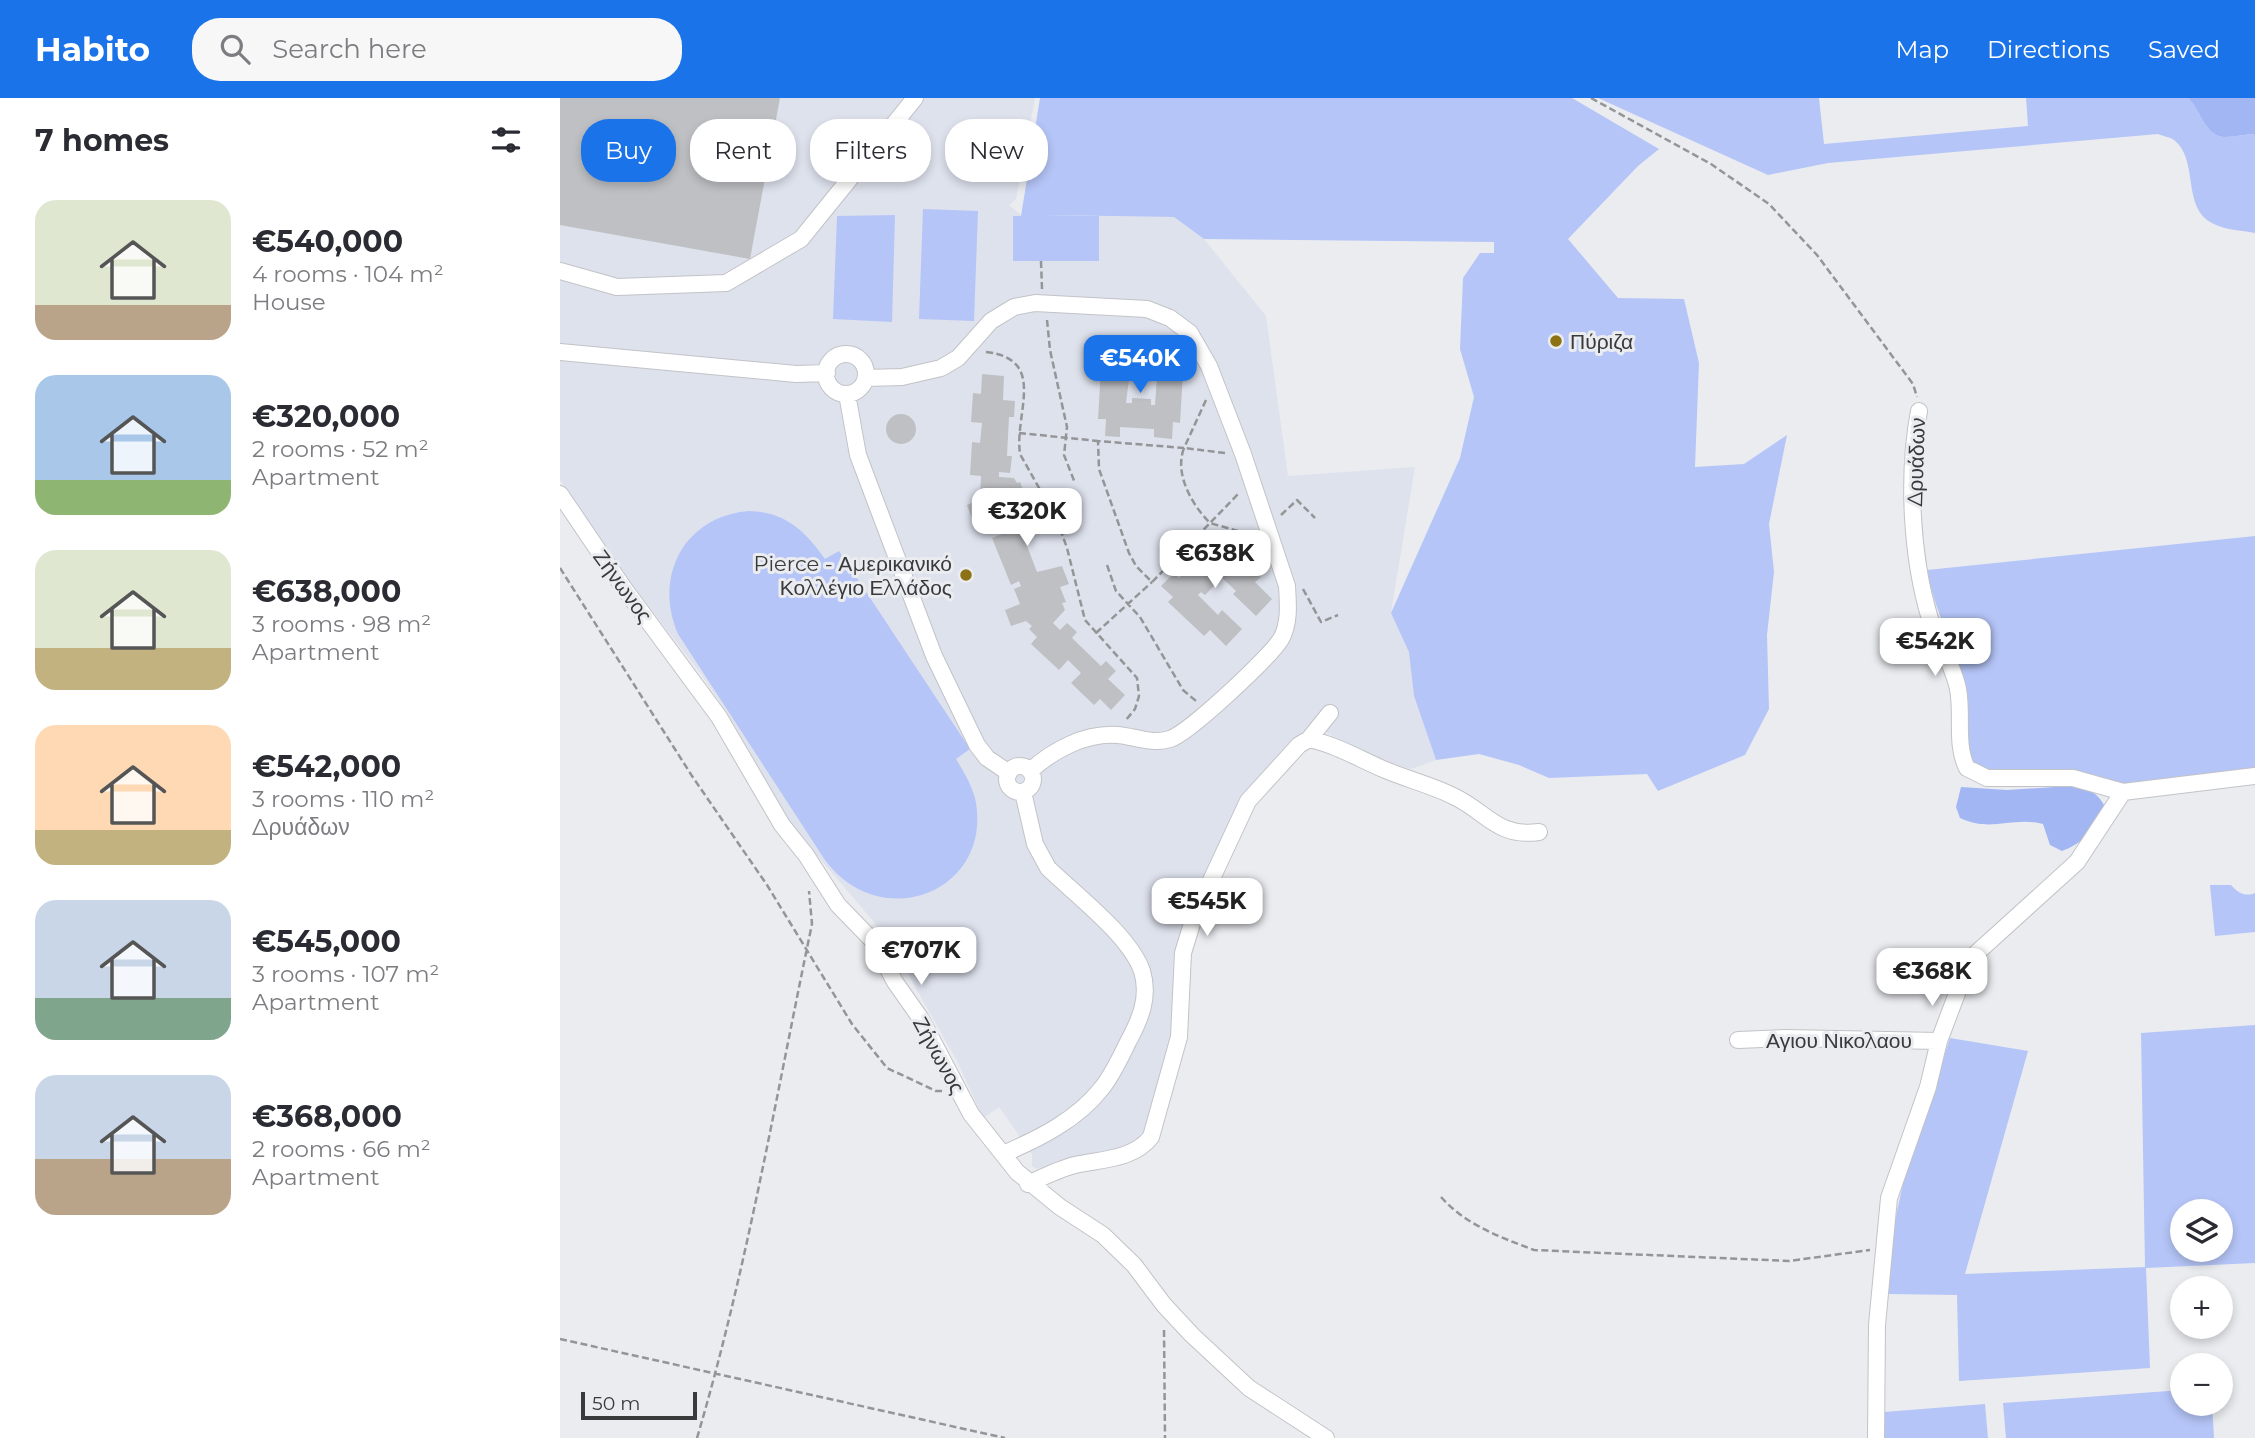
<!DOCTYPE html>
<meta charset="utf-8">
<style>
body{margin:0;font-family:Montserrat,sans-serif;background:#f7f7f7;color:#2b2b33;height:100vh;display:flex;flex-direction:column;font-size:26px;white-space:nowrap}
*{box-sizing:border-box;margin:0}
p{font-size:23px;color:#7c7c81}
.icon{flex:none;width:38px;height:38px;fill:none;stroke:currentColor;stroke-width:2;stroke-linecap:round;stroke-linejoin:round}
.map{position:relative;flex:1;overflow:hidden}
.side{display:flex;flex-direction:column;background:#fff;width:560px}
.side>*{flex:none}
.banner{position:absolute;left:21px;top:21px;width:665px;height:63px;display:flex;gap:14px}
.tools{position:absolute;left:1610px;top:1101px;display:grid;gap:14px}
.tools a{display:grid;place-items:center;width:63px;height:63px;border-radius:50%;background:#fff;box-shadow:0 4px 10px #0003;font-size:35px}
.scale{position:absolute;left:21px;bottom:18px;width:116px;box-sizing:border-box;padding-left:7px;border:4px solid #393a3b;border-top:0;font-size:19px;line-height:24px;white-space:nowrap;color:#393a3b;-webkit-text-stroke:5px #ebecf0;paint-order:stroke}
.price{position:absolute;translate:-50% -60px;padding:0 16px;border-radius:14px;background:#fff;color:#222;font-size:23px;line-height:46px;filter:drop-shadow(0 2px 4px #0008)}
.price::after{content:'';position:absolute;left:50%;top:42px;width:21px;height:16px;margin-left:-10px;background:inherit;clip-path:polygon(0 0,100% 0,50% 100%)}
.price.current{background:#1a73e8;color:#fff}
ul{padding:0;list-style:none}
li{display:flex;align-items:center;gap:21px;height:175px;padding:0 35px}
li span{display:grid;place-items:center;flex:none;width:196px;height:140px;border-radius:21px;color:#555}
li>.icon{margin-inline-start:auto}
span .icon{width:84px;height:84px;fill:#fffc;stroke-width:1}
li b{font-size:30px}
h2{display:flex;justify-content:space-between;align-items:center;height:84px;padding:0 35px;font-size:30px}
.tag{padding:0 24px;border-radius:28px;background:#fff;box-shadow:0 4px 10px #0003;font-size:24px;line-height:63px}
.tag.current{background:#1a73e8;color:#fff}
header{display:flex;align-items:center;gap:42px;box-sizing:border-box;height:98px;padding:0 35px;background:#1a73e8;color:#fff}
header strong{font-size:33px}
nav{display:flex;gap:38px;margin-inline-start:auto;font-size:24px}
.search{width:490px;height:63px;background:#f7f7f7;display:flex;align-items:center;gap:18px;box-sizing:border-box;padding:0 24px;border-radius:28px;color:#7c7c81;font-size:26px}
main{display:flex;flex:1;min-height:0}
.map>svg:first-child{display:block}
</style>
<header>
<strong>Habito</strong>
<div class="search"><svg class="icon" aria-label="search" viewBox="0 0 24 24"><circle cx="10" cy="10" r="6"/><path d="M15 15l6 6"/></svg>Search here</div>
<nav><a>Map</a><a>Directions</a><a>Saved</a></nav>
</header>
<main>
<section class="side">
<h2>7 homes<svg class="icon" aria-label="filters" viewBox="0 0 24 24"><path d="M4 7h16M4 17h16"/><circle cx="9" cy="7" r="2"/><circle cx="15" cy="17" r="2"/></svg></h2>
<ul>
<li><span style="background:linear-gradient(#dfe7d0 75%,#b9a48a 0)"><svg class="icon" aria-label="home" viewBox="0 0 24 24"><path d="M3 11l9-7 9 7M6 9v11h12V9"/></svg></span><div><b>€540,000</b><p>4 rooms · 104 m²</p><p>House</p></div></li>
<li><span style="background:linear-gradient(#a9c7e8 75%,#8fb573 0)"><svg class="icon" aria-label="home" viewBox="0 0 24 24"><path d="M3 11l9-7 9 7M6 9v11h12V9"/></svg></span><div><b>€320,000</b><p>2 rooms · 52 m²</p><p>Apartment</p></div></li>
<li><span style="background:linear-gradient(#dfe7d0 70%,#c2b280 0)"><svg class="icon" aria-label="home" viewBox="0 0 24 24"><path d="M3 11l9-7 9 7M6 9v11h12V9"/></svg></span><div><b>€638,000</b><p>3 rooms · 98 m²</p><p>Apartment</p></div></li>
<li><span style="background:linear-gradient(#ffd9b3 75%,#c2b280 0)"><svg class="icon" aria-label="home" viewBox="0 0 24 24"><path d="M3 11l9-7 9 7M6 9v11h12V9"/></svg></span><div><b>€542,000</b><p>3 rooms · 110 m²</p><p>Δρυάδων</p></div></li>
<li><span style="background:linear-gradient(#c9d6e8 70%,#7fa58c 0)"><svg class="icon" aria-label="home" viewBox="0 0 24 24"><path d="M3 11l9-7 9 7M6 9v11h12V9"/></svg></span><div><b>€545,000</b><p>3 rooms · 107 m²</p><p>Apartment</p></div></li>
<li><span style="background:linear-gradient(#c9d6e8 60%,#b9a48a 0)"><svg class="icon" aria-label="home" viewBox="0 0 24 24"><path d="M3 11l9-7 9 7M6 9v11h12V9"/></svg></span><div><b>€368,000</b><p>2 rooms · 66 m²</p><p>Apartment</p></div></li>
</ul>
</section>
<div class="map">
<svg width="1695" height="1340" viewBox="0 0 1695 1340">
<rect width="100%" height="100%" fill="#ebecf0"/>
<path fill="#dee2ed" d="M0 0H475L456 101 449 107 461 117 614 119 644 141 706 218 728 378 855 369 831 515 850 554 854 598 876 662 851 671 841 669 821 663 750 626 683 701 624 830 613 933 587 1033 575 1045 545 1056 522 1057 477 1071 472 1068V1056L439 1009 423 1020 397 963 345 871 314 824 233 729 169 618 141 576 45 452 0 382Z"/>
<path fill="#b5c5f7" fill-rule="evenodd" d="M480 0H1012L1099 51 1078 68 1008 141 1058 200 1124 201 1139 265 1135 369 1184 366 1227 337 1209 426 1214 474 1207 537 1209 611 1185 657 1098 693 1087 676 989 680 959 667 919 656 876 662 854 598 849 554 831 515 900 360 914 299 900 251 903 180 920 155H934V144L644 141 614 119 484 117 539 118V163H453V118H461Z
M1038 0H1259L1264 46 1468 28 1466 0H1628C1641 12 1645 40 1666 39 1676 39 1685 36 1695 36V135C1680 132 1660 132 1647 122 1623 103 1638 61 1614 42 1610 39 1602 38 1598 36L1268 65 1208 77Z
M363 111 418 113 414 223 359 221Z
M335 117 332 224 273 221 277 118Z
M189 413C226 414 245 433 265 461L279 453 410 651 396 661C404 674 411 686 415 700 435 793 321 838 265 762L118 536C93 479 124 418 189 413Z
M1695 438V671L1563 687 1430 675 1411 665C1404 640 1411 615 1405 590 1396 549 1374 513 1367 472Z
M1650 787H1671C1678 795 1685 799 1695 795V834L1655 838Z
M1695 927V1165L1586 1170 1590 1270 1399 1283 1397 1197 1328 1196 1335 1123 1343 1085 1390 940 1468 953 1405 1176 1585 1169 1581 935ZM1622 1113H1661V1152H1622Z
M1622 1292V1306H1652L1654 1340H1446L1443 1305Z
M1425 1306 1428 1340H1325L1324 1314Z"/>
<path fill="#a3b6f4" d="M1628 0H1695V36C1685 36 1676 39 1666 39 1645 40 1641 12 1628 0Z
M1510 688C1526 691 1536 692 1544 707 1539 729 1522 746 1502 753L1490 747 1483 726C1451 718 1432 735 1400 720L1396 709 1401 689 1447 692Z"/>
<path fill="#bfc0c4" d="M0 0H220L190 161 0 127Z
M550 247 573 249 566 305H572V300L591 301V307H595L597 278H591L593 250 616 252 614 275H623L620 325 613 324 612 341 594 339V331L560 329V339L545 338 546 321H538L541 270H548Z
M422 276 444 278 443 302 455 303 454 319H449L447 358H452L450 375 439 374V379L454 380 457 385 460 384 467 402 477 398 483 414 459 427 477 474 502 468 509 486 500 489 506 504 502 505 505 512 493 525 500 532 507 525 517 534 512 540 541 568 546 563 556 573 548 581 565 597 551 612 540 601 534 607 511 585 521 575 508 562 499 572 471 546 477 539 469 531 472 528 466 523 451 528 445 512 460 506 454 491 461 488 459 483 451 487 432 440 442 436 440 430 435 432 428 417 413 423 407 407 423 400V396H420L421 378 410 377 412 344 420 345 422 325 411 324 413 295 421 296Z
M326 331a15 15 0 1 1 30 0a15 15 0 1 1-30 0Z
M646 438 658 450 664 444 701 479 695 484 712 501 696 518 673 496 676 493 658 476 654 480 658 484 645 497 641 494 638 497 658 517 662 512 682 531 666 548 650 532 644 538 608 504 613 499 601 488 614 475 619 480 643 456 636 449Z"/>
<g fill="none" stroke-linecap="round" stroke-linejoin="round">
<g stroke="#c2c3c7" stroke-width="18">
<path id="minor" d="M0 173 57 189 166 185 241 141 355 0
M0 254 236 276 267 275
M266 276a20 20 0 1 1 40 0a20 20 0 1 1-40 0Z
M306 280 342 279 381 270 398 260 431 223 454 209 475 205 587 211 610 220 630 235 649 268 683 356 727 488C728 505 730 525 721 541 710 559 629 635 610 641 592 647 574 638 557 637 525 635 493 652 470 673
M287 296 298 357 374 558 417 647 427 660 449 675
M1359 313C1347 377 1351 458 1370 521 1378 545 1393 566 1398 591 1403 616 1395 647 1407 670L1427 680H1513L1563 694
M0 396 63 489 159 619 222 727 246 757 278 807 313 843 335 884 361 921 411 1016 457 1074 500 1109 543 1137 574 1167 604 1207 632 1237 689 1290 766 1340
M749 641 770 615
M447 681a13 13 0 1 1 26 0a13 13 0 1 1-26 0Z
M1178 942 1225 940 1379 943
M443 1056C478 1041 517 1022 541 991 552 978 560 960 568 944 580 922 590 899 582 873 570 838 516 797 488 770L475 746 463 694
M468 1086C483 1079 499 1071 515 1067 541 1061 573 1062 591 1039L619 939 623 855 634 819 688 703 739 647 749 641C776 647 798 660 823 671 846 681 871 687 893 698 926 713 937 740 979 734
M1316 1340 1317 1227 1329 1100 1368 989 1379 943 1410 861 1517 764 1563 694 1695 678"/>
</g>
<path stroke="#949597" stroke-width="2.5" stroke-dasharray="7 3.5" stroke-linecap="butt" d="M1031 0 1151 66 1209 106 1257 157 1353 286 1357 299
M481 163 482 191
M487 222 490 252 507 329 504 357 515 385
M426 254C488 261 454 315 460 356L497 422 507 450 525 522 577 580 579 598 575 611 566 622
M646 302 624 350 538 343 539 371 569 455 576 468 592 484 650 425 692 437
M459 335 538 343
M665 355 624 350C614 376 632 407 650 425L680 394
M721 417 737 402 755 420
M547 467 556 493 580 519 623 592 636 603
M0 470 132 678 207 787 292 926 327 970 376 993H383
M743 491 761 524 778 517
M536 535 592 484
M881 1099C906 1127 940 1139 974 1152L1229 1163 1310 1152
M604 1232 605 1340
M0 1241 445 1340
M137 1340C187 1171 216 998 252 826L249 793"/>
<use href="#minor" stroke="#fff" stroke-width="16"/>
</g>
<g fill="#8d7215" stroke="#ebecf0" stroke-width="2.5">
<circle cx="996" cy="243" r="7"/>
<circle cx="406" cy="477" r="7"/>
</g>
<g text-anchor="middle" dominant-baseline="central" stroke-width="6" stroke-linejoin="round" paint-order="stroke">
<g font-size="21" fill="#393a3b" stroke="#ebecf0" text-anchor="start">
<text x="1010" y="243">Πύριζα</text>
<text x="392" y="465" text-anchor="end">Pierce - Αμερικανικό<tspan x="392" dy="24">Κολλέγιο Ελλάδος</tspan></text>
</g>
<g font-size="21" fill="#393a3b" stroke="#ebecf0">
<text transform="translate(1356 364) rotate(-88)">Δρυάδων</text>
<text transform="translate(63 488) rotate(54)">Ζήνωνος</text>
<text x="1279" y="942">Αγιου Νικολαου</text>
<text transform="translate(379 957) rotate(61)">Ζήνωνος</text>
</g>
</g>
</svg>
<div class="tools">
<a><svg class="icon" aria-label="layers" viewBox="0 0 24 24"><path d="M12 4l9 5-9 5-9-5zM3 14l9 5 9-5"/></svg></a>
<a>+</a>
<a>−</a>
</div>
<div class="scale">50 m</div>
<b class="price current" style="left:580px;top:297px">€540K</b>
<b class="price" style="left:467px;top:450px">€320K</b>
<b class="price" style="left:655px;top:492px">€638K</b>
<b class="price" style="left:1375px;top:580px">€542K</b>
<b class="price" style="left:647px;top:840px">€545K</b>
<b class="price" style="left:361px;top:889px">€707K</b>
<b class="price" style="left:1372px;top:910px">€368K</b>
<div class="banner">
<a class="tag current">Buy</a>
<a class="tag">Rent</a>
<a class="tag">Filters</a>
<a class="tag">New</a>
</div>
</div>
</main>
